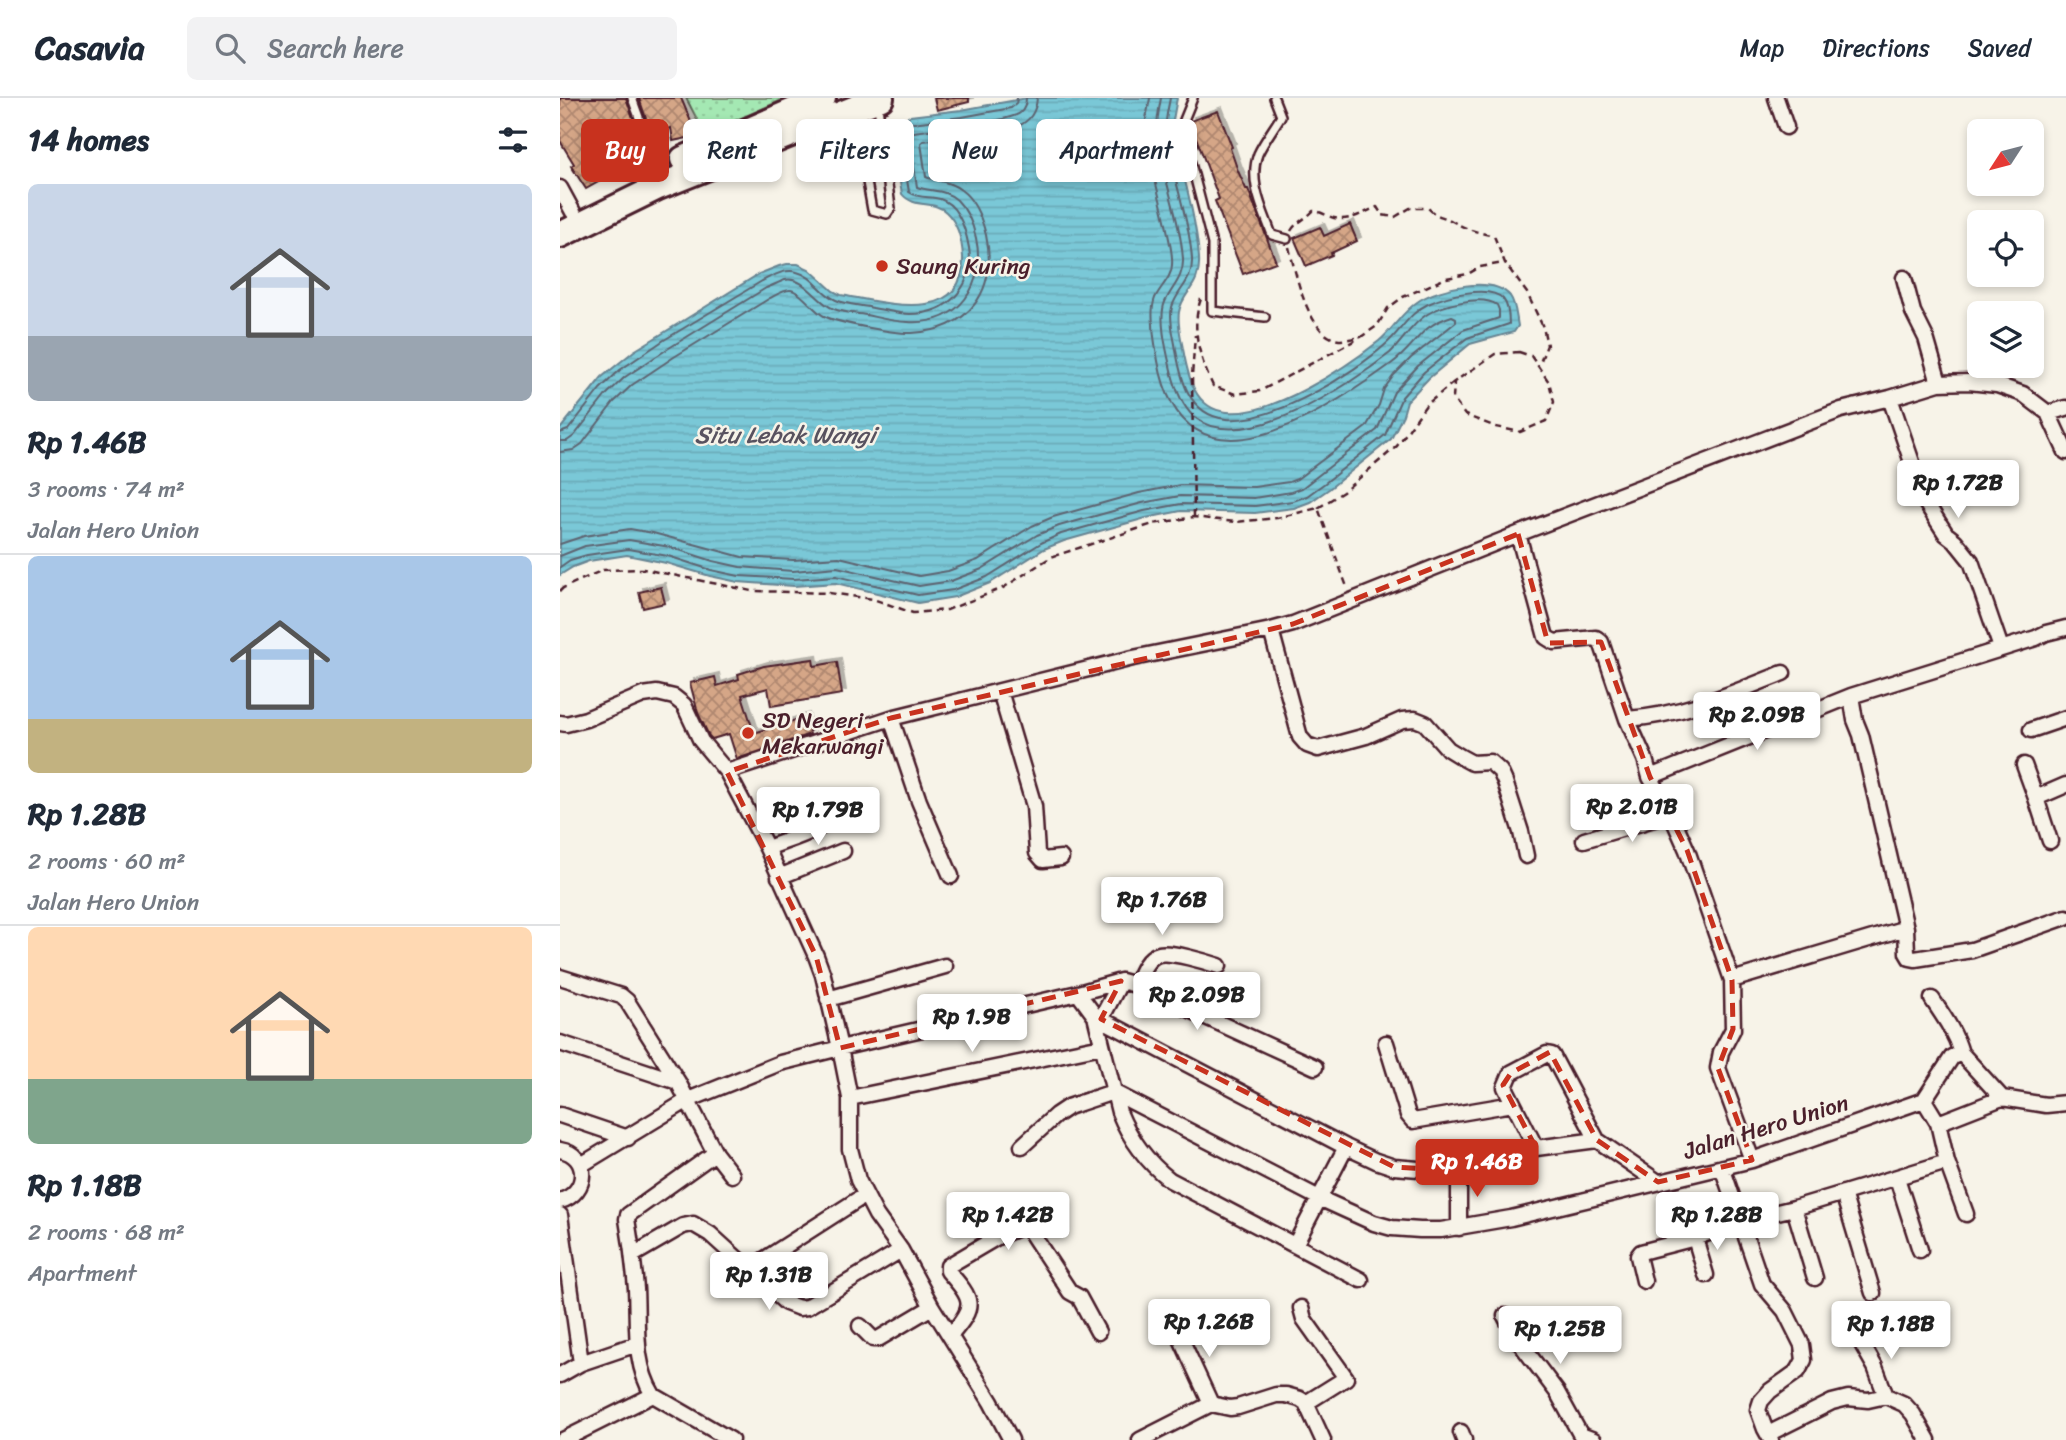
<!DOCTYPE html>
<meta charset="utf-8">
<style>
body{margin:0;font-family:Sriracha,sans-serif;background:#f2f2f3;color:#1f2937;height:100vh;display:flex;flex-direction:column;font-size:26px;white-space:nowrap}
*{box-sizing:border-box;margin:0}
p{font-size:23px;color:#747a83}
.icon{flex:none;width:38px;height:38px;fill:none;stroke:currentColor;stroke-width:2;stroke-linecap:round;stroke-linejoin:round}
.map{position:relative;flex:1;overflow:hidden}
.sheet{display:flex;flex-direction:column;background:#fff;width:560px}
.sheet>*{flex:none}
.top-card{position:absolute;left:21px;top:21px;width:665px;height:63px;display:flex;gap:14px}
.needle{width:46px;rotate:234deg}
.buttons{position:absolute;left:1407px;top:21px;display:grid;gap:14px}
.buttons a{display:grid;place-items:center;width:77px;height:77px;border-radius:10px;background:#fff;box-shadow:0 4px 10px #0003;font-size:35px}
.price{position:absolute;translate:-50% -60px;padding:0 16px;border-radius:7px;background:#fff;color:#222;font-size:23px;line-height:46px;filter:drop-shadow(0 2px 4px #0008)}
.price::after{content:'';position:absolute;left:50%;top:42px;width:21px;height:16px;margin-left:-10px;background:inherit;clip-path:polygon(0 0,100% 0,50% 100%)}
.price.selected{background:#c8321e;color:#fff}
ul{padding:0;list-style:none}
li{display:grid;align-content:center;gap:14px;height:371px;padding:0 28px}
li+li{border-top:2px solid #e0e1e3}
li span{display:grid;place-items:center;height:217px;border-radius:10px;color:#555}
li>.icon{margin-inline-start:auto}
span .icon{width:126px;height:126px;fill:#fffc;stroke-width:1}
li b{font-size:30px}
h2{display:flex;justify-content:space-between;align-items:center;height:84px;padding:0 28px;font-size:30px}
.chip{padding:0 24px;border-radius:10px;background:#fff;box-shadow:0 4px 10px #0003;font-size:24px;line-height:63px}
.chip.selected{background:#c8321e;color:#fff}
header{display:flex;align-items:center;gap:42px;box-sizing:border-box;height:98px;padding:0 35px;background:#fff;border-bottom:2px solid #e0e1e3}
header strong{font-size:33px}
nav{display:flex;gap:38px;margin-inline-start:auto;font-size:24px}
.search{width:490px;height:63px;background:#f2f2f3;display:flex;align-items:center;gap:18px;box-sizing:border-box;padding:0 24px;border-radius:10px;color:#747a83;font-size:26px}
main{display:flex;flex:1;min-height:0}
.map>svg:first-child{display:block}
</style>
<header>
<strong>Casavia</strong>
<div class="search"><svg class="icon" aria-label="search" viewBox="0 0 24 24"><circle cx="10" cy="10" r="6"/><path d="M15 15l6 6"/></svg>Search here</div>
<nav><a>Map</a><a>Directions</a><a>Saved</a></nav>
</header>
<main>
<section class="sheet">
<h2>14 homes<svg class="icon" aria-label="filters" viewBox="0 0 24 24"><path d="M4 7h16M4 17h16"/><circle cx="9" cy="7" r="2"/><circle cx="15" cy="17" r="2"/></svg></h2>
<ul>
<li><span style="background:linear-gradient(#c9d6e8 70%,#9aa5b1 0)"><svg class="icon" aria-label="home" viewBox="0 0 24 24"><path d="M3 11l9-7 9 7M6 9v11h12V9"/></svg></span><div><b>Rp 1.46B</b><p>3 rooms · 74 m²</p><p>Jalan Hero Union</p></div></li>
<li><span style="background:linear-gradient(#a9c7e8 75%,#c2b280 0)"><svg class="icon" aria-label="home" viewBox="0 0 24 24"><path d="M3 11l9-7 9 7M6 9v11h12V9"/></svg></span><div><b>Rp 1.28B</b><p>2 rooms · 60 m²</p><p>Jalan Hero Union</p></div></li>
<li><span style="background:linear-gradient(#ffd9b3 70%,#7fa58c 0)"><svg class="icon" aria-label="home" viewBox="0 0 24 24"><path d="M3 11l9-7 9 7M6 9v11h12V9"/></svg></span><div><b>Rp 1.18B</b><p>2 rooms · 68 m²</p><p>Apartment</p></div></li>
</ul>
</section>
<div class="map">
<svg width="1506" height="1342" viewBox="0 0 1506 1342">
<defs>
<pattern id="grass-dots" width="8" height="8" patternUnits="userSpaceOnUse" patternTransform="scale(1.75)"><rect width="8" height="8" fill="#a4e8b3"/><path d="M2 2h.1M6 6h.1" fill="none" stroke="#8fc79a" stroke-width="1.8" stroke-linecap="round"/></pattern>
<pattern id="water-rules" width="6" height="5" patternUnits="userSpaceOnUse" patternTransform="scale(1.75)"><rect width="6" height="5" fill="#7ac8d7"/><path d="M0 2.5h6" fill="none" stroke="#6babb9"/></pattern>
<pattern id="building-cross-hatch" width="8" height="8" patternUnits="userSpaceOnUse" patternTransform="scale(1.75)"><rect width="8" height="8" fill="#d5a687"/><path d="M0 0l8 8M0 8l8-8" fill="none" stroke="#af876f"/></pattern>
<filter id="shadow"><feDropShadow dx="4" dy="-4" stdDeviation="0" flood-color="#0004"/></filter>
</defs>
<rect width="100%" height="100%" fill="#f7f3e8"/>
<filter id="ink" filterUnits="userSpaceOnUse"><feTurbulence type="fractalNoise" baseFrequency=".0143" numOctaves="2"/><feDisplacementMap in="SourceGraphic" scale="14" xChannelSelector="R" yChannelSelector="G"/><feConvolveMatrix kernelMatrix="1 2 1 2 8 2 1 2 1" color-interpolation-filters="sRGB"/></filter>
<g filter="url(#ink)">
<path fill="url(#grass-dots)" stroke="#77846f" stroke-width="2" d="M126 0H226L145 36Z"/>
<path fill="url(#water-rules)" stroke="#678492" stroke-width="2" d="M467 0H617L613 22V35C622 72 637 123 639 160 641 189 622 194 619 214 617 226 621 239 623 251 628 278 634 311 667 314 711 319 785 270 819 243 834 231 842 213 860 202 880 190 932 177 950 198 956 206 956 218 958 228L954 234 910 246 869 280 847 303 843 317 831 341 769 391 750 404 734 410 695 415 621 413 586 420 504 443 484 451 430 485 395 499 358 505 276 485 234 488 178 484 150 478 106 465 67 457 29 463 13 469 0 477V331L42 279 74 253 100 237 199 176 219 168 227 166H238L249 171 273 193 281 197C322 204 405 229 403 159 402 143 398 125 386 114 374 102 354 111 342 96L332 38 334 30 340 23 350 18 401 12Z"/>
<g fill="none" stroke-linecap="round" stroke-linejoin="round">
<path stroke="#5d6370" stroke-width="2" d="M0 335 8 332 40 291 60 272 104 242 202 183C213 178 225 170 237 174 254 178 261 196 276 202 287 207 301 207 313 210 325 212 338 216 350 216 389 216 415 188 409 150 406 133 399 107 380 101 369 98 359 101 349 94L340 39 344 29 352 25 402 19 451 10 456 6 457 0
M0 343H7L14 338 46 297 65 279 109 250 206 190C212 188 219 184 225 182 245 178 257 205 274 211 284 215 296 215 306 217 320 220 334 224 348 224 400 227 426 187 416 140 413 126 407 112 397 102 385 91 371 94 357 89L349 37 354 34C373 31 449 24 460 15 465 11 466 6 466 0
M0 354 13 352 22 346 54 304 72 287 114 259 210 200C216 197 224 192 230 192 240 192 254 213 264 218 277 225 337 236 352 235 409 232 438 193 426 137 422 121 415 102 401 92 390 83 379 84 366 79L361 45 363 43 405 38 458 28C470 23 476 14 477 0
M0 446 24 438 70 431 93 435 182 459 233 462 279 459 359 478 388 473 418 462 472 428 493 419 579 395 620 387 694 389 729 384 737 381 806 329 819 307 824 291 834 277 851 260 896 224V220L892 218C857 229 858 247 831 266 761 317 624 407 598 263 596 251 593 238 593 226 592 217 592 208 595 200 600 189 612 179 612 167 613 157 610 146 608 136 602 102 584 54 586 21 587 14 589 7 590 0
M0 458 25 448 69 442 110 449 153 463 180 469 233 473 277 469 359 488 391 483 422 471 477 437 499 428 582 405 620 398 694 400 731 394 742 390 817 332 834 294 858 268 903 232 939 220V212L937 207C921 196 881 207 866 217 851 227 843 243 830 255 790 287 684 358 634 319 621 307 615 289 611 272 607 255 598 220 605 204 612 189 624 179 623 161 620 119 602 79 597 37 596 24 599 12 601 0
M0 469 10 462 27 457 68 451 108 458 151 472 179 478 234 481 276 478 358 497 393 492 427 479 481 445 501 436 584 413 621 406 695 408 733 403 747 398 765 385 825 337 842 299 864 274 907 240 949 226C949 219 949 208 943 201 929 186 885 198 868 206 849 215 841 233 826 246 793 276 712 326 666 321 627 317 620 278 615 246 613 235 609 220 612 209 618 190 633 184 632 161 629 119 612 78 606 37 604 24 608 12 610 0"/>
</g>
<path fill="url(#building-cross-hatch)" stroke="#4a1f2b" stroke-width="2" filter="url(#shadow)" d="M0 0H66L79 37 80 46 36 57 47 79 26 91 11 68 14 66 0 43Z
M79 0H121L137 38 113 43 111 30 91 35Z
M374 0H409V4L377 12Z
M658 13 672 49 670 50 678 73 686 91H688L716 164 683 176 655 103 659 101 630 23Z
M790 126 797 143 771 155 772 157 746 168 734 140 760 129 764 138Z
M101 489 105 505 83 510 79 494Z
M253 561 254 568 277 564 282 596 211 608 208 590 182 597 194 635 245 619 250 636 177 661 169 636 152 641 149 638 138 615 130 585 155 579 157 588 179 581 178 576 204 568Z"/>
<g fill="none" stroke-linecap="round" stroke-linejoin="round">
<g stroke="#4a1f2b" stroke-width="12">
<path id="lane" d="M72 0 98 72
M633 0 624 22 625 42 652 146V213L705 219
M714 0 721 18C714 30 704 43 698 56 688 83 703 112 712 137L727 141
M298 34 312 112 327 116 331 110 318 8"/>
</g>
<g stroke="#4a1f2b" stroke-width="19">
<path id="street" d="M1216 0 1226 29
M0 90 13 114
M1344 180 1353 214 1366 240 1379 285
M1330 300 1366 405 1386 436 1395 443 1411 463 1441 550
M1488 315 1506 354
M958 436 986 539 994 544 1036 540 1041 544 1067 621 1085 661 1090 679 1111 716 1127 752 1172 882 1173 931 1161 954 1158 970 1192 1062
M711 532 740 639 747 647 758 651 806 638 842 622 855 621 865 625 888 651 901 659 912 665 930 664 940 673 945 684 961 734 966 758
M440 593 474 708 477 755 483 762 501 760
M1291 598 1295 622 1301 637 1346 830 1347 855 1350 860 1355 861 1412 852 1506 819
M331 620 359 703 391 778
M1067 621C1121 618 1173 595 1223 575
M0 625 6 626 26 621 83 597 97 595 114 599 124 607 141 643 167 674 207 750 256 858 263 877 280 950 518 895 535 918 559 1014C570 1041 587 1064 610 1082L801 1182
M1471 632 1506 620
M1464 667 1476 700
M167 674 331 620 573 560 711 532 733 526 958 436 1281 312 1330 300 1379 285 1409 284 1437 287 1463 296 1488 315 1506 310
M1090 679 1291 598 1476 540 1486 535 1506 530
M1024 742 1111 716
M1490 743 1476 700 1506 687
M207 750C236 739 264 732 286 710
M219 779 283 753
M0 879 61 898 67 903 118 984 155 1055 172 1077
M1172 882 1346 830
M576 887C580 877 586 859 599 856 610 853 647 864 659 868
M518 895 561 883 576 887 755 969
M268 901 385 868
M1372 901C1384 919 1395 934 1401 955
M535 918 786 1049 816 1063 834 1069 883 1073H899L940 1063 976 1050 1037 1042 1098 1084
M541 921 561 883
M0 945 118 984
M826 945 848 1017 853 1023 953 1006
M553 994 759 1100 814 1125 832 1130 860 1132H881L951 1120 1192 1062 1364 1002 1378 1025 1387 1064 1406 1116
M290 1000 542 948
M1364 1002 1392 959 1401 955 1442 1000
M0 1017 68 1040
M1378 1025 1442 1000 1486 1007 1506 1005
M462 1048 496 1017 508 1009 553 994
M976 1050 945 989 951 975 987 956 992 957 1037 1042
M0 1052C30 1057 29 1095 0 1103
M155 1055 68 1117 67 1121C71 1144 74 1167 76 1191 78 1226 73 1265 93 1297L171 1342
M21 1067 128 1002 220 965 280 950 290 1000V1051L298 1082 316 1117 341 1152 372 1209 431 1304 451 1342
M1162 1069 1202 1186 1225 1213 1242 1247 1244 1262 1238 1273 1210 1293 1201 1303 1198 1312 1205 1331 1211 1342
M899 1073V1130
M1337 1080 1360 1152
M1283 1095 1313 1195
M1234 1110 1255 1180
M0 1117 21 1265
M1135 1140 1146 1177
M735 1147 786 1049
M73 1157 123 1128 133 1126 150 1136 226 1205 239 1210 247 1209 341 1152
M188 1172 305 1097
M1084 1183 1078 1158 1081 1154 1135 1140 1180 1123 1234 1110 1387 1064
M741 1210 744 1221 786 1280 746 1305
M945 1218 957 1241 997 1294 1019 1334 1021 1337 1034 1342
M300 1228 313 1241H318L372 1209
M616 1230 651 1306
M390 1238C417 1207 413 1202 388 1173V1168L439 1138 463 1128 468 1130 510 1194 519 1199 538 1234
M1302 1246 1315 1269 1326 1298
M0 1277 21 1265 77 1246
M901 1334 904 1342
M1208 1336 1272 1304 1288 1300 1308 1302 1326 1298 1344 1306 1353 1316 1368 1342
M3 1342 93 1297
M580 1342 651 1306 670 1310 678 1309 716 1297H726L740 1301 746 1305 763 1342"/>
</g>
<g stroke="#4a1f2b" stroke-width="30">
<path id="highway" d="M123 61 263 0
M0 137 98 89 321 0"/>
</g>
<path stroke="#4a1f2b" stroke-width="2.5" stroke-dasharray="7 5" stroke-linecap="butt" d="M731 133C736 124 746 121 753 113 761 113 766 118 774 120 790 124 802 115 817 109L822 117 835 119 850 110H868C878 120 881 117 892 123 908 132 917 134 934 138L945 165 967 195 983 229 987 247 979 267
M729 149C735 173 748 239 779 242 786 242 794 240 801 239
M641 201C630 230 640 261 653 288L675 296 700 293 801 239 817 228 828 210 843 199 886 180 908 176 920 169 944 165
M959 254 971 258 989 284 994 304 986 323 960 334 936 329 905 317 893 301 894 284 935 256Z
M758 410 783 394 837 348 866 307 894 284
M634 419 632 278 635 237
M0 493 3 490 43 472 83 471 192 493 269 495 313 501 353 515 387 512 443 490 491 459 593 426 634 419 675 424 717 420 758 410 787 489"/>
<use href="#lane" stroke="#f7f3e8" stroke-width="7"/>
<use href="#street" stroke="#f7f3e8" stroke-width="14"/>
<use href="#highway" stroke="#f7f3e8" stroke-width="24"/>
</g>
</g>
<path fill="none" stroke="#c8321e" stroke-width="5" stroke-dasharray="14 9" stroke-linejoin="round" d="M958 436 988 545 1041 544 1090 679 1127 752 1172 882 1173 931 1158 970 1192 1062 1098 1084 1037 1042 990 954 951 975 943 987 976 1050 899 1073 834 1069 541 921 561 883 280 950 256 858 167 674 331 620 733 526Z"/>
<g fill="#c8321e" stroke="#f7f3e8" stroke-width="2.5">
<circle cx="322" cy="168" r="7"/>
<circle cx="188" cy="635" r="7"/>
</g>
<g text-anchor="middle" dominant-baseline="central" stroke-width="5" stroke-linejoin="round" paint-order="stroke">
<g font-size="23" fill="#4a1f2b" stroke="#f7f3e8" text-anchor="start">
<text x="336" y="168">Saung Kuring</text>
<text x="202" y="622">SD Negeri<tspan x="202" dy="26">Mekarwangi</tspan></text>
</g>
<g font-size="23" fill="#4a1f2b" stroke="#f7f3e8">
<text transform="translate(1206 1029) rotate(-17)">Jalan Hero Union</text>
</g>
<g font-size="24" font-style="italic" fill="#58525f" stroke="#f7f3e8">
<text x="225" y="337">Situ Lebak Wangi</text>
</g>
</g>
</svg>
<div class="buttons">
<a><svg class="needle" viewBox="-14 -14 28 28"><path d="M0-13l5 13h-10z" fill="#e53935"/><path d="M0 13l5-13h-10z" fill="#747a83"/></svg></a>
<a><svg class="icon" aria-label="locate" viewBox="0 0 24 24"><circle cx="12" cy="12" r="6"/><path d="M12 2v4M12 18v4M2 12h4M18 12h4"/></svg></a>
<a><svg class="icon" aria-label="layers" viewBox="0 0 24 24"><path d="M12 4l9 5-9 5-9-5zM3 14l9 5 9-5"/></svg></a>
</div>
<b class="price" style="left:1398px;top:422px">Rp 1.72B</b>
<b class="price" style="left:1197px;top:654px">Rp 2.09B</b>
<b class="price" style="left:1072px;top:746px">Rp 2.01B</b>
<b class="price" style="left:258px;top:749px">Rp 1.79B</b>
<b class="price" style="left:602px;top:839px">Rp 1.76B</b>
<b class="price" style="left:637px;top:934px">Rp 2.09B</b>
<b class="price" style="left:412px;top:956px">Rp 1.9B</b>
<b class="price selected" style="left:917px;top:1101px">Rp 1.46B</b>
<b class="price" style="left:448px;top:1154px">Rp 1.42B</b>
<b class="price" style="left:1157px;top:1154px">Rp 1.28B</b>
<b class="price" style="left:209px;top:1214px">Rp 1.31B</b>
<b class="price" style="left:649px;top:1261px">Rp 1.26B</b>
<b class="price" style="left:1331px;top:1263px">Rp 1.18B</b>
<b class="price" style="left:1000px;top:1268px">Rp 1.25B</b>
<div class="top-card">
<a class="chip selected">Buy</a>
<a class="chip">Rent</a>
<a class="chip">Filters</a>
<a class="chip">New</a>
<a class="chip">Apartment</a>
</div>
</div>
</main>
